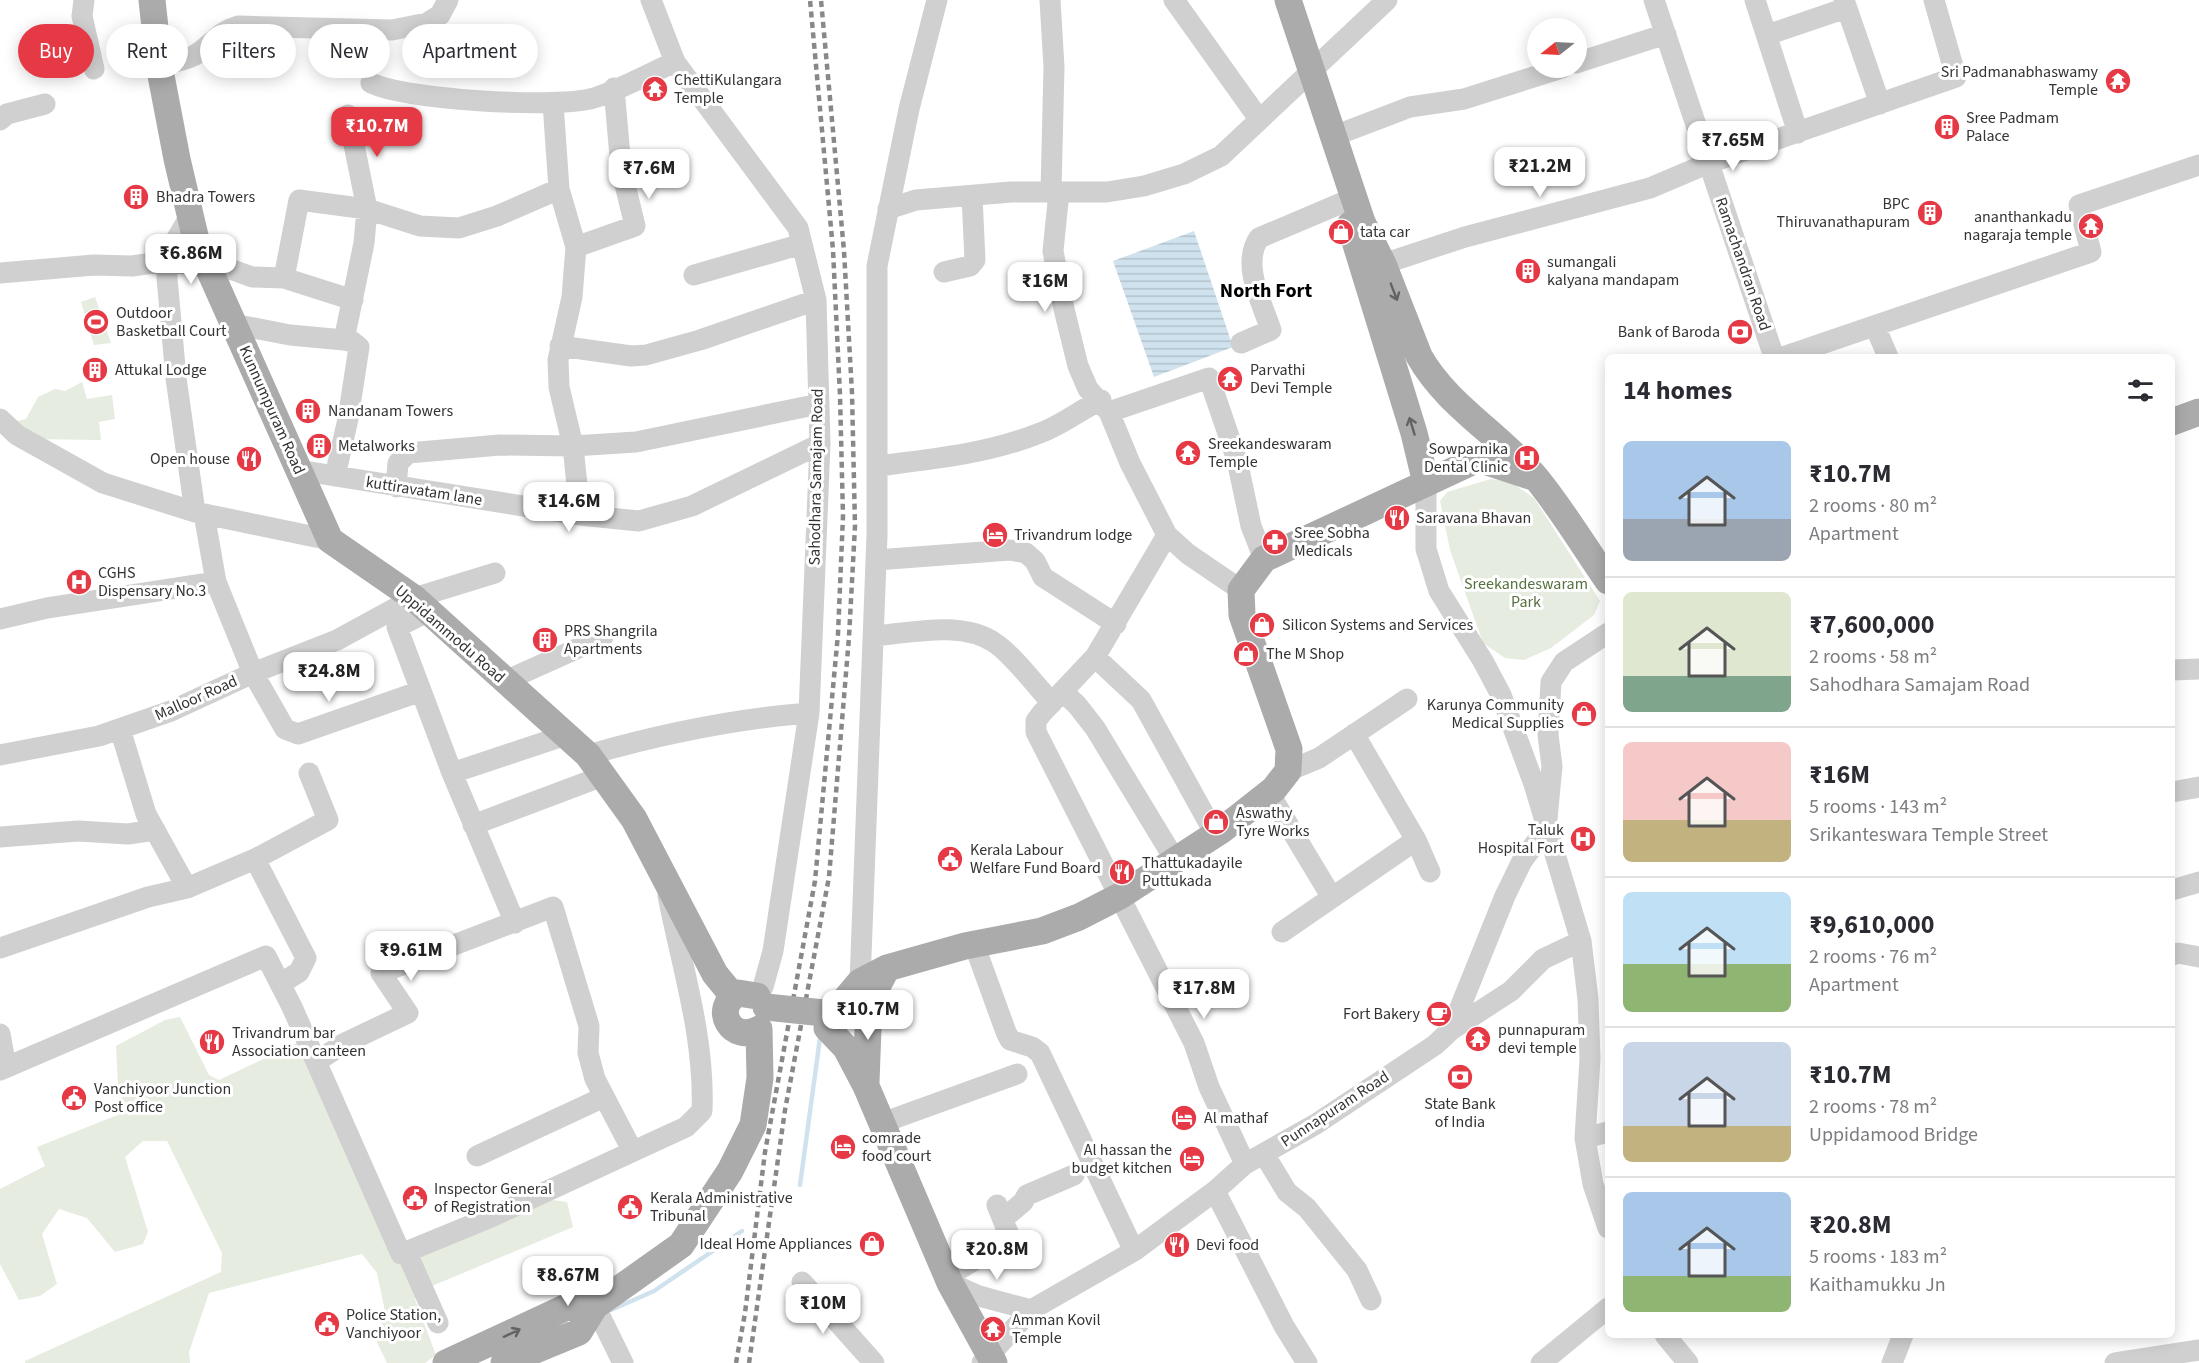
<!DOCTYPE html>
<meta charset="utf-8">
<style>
body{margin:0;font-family:"Source Sans 3",sans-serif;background:#f7f7f7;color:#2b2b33;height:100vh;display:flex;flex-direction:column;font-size:22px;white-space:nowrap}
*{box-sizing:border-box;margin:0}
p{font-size:20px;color:#7c7c81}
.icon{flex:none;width:33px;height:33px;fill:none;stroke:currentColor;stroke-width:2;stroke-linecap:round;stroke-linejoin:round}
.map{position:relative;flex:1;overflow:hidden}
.side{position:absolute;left:1605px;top:354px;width:570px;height:984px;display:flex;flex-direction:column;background:#fff;border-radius:9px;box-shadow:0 3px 15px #0003}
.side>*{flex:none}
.banner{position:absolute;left:18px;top:24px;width:570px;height:54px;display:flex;gap:12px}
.needle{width:39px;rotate:252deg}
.controls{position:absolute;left:1527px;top:18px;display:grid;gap:12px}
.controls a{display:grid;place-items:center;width:60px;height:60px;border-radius:50%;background:#fff;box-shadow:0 3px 15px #0003;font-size:30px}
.price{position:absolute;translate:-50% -51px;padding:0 14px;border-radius:12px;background:#fff;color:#222;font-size:20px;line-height:39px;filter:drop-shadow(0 2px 3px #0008)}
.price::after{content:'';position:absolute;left:50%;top:36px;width:18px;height:14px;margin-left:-9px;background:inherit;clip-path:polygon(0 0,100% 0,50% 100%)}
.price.on{background:#e63946;color:#fff}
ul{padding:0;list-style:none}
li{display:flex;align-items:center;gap:18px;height:150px;padding:0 18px}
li+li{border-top:2px solid #e1e1e2}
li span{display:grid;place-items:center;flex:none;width:168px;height:120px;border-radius:9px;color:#555}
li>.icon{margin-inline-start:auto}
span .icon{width:72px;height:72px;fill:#fffc;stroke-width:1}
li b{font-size:26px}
h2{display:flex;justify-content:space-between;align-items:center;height:72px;padding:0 18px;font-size:26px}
.chip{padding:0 21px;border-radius:27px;background:#fff;box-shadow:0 3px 15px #0003;font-size:21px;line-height:54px}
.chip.on{background:#e63946;color:#fff}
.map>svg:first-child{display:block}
</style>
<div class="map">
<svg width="2199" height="1363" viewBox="0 0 2199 1363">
<defs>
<pattern id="water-rules" width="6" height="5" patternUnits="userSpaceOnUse" patternTransform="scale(1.5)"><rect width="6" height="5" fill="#cfe2ee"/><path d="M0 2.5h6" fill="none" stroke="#b2c2cd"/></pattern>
</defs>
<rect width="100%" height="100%" fill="#fff"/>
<path fill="#e6ecdf" d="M95 297 111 343 94 345 81 302Z
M82 382 87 399 112 395 115 419 99 422 101 440 29 439 18 421 26 419 38 397 55 389 65 391Z
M1491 479 1509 481 1534 498 1600 601 1594 615 1551 648 1524 660 1505 658 1483 643 1450 550 1440 501 1447 492Z
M180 1017 209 1075 219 1080 297 1043 390 1253 545 1199 567 1202 573 1227 432 1286 415 1299 436 1355 425 1363H387L374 1336 386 1316 377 1273 362 1254 209 1293 189 1352 190 1363H25V1361L221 1272 222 1253 167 1141H143L125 1157 148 1232 143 1244 115 1252 87 1218 59 1209 42 1234 57 1284 40 1296 19 1300 0 1264V1189L45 1166 37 1147 125 1112 118 1085 116 1046 165 1020Z"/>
<path fill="url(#water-rules)" d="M1194 231 1233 347 1154 377 1113 261Z"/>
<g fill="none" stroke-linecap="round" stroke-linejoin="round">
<path stroke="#cfe2ee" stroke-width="4.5" d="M800 1185 820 1038
M611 1310 654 1291 742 1231"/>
<path stroke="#d0d0d0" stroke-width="21" d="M84 0 82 16 94 69
M651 0 675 62 798 228 816 300 820 444 809 713 773 951 763 987 757 996 766 1007
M1050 0 1054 67 1051 191
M1174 0 1259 119
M1654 0 1774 357
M1755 0 1798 133
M1844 0 1880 104
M1767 35 1846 8
M1576 63 1666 34
M159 65C173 62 190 60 201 51 215 40 221 31 238 26L392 30 427 23 440 15 448 0
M371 83C408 100 549 108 590 99 612 94 652 72 675 62
M553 103 559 189 576 247 572 297 558 360 559 387 573 446 580 515
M0 120 7 114 45 104
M1334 136 1410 107 1464 99 1562 68
M1059 192 1053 251 1064 309 1078 366 1088 389 1109 412 1130 463 1167 535 1188 554 1241 590
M888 209 916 200 1011 192H1107L1144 186 1184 174 1221 156 1387 0
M190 216 171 248 167 261V278L176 378 195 512
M576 247 635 226 621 168 614 88
M1383 264 1465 237 1650 188 1709 163 1956 77 1934 0
M944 272 970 266 975 260 972 196
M0 273 94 265 132 266 167 261 233 270 252 277 284 278 353 300
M694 275 802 244
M284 278 299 200 367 209 420 226 459 228 497 216 559 189
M233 324 290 335 344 340 353 342 359 347 348 419 335 476
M1875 326 1888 357
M344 340 364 243 367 209 348 115
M1241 343 1271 330C1262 303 1241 264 1259 238L1344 202
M560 346 631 356 646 355 700 340 816 300
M1783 357 2091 252 2079 205 2199 165
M1109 412 1209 378 1237 460 1251 526 1264 559
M0 419 17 435 103 483 195 512 330 540
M877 466C933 459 987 454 1040 433 1062 425 1080 410 1101 400
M298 470 580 515 639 521 692 506 820 444
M1426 483V549L1439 591 1483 661 1501 695 1534 784 1581 941 1588 999 1590 1059 1585 1138 1593 1184 1608 1228
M396 487 398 463 408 453 500 445 573 446 636 442 819 404
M204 514 216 582 253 673 285 729 298 734 421 691
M1167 535 1095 657 1042 713 1036 721V732L1194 1043 1209 1087 1245 1164
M876 560 1010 550 1026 553 1035 561 1043 577 1116 624
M429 611 397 627 452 773 515 923
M0 619 47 608 216 582
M873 636C911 633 962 620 995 643 1013 655 1036 686 1052 703
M1095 657 1141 700 1215 834
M2172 670 2199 669
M505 681 603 637
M1063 692 1077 705 1095 728 1175 860
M120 729 146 814 187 888
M1354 734 1416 840 1430 872
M0 755 99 736 171 711 253 673 337 640 414 598 495 573
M588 755C661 734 733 719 809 713
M1288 771 1319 758 1407 699
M452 773 566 735
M2172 792 2199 787
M1269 793 1331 896
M473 825 603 776
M0 837 78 831 128 834 155 830
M255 859 306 958 299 972 280 984
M2172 890 2199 882
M1282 932 1416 840
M974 944 1006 1032 1010 1040 1032 1047 1040 1053 1134 1251
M0 948 148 897 187 888 255 859 328 820 309 773
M2172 955 2178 953 2199 957
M865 994 860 982 877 535V266L909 109 937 0
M1451 1030 1511 991 1543 959 1581 941
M0 1034 6 1067
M316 1062 343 1044 408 1013 381 973 553 907 589 1026 588 1053 595 1079 632 1150
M0 1070 266 956 292 1007 401 1254 491 1217 662 1138 686 1127 702 1111C705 1038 682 967 668 896
M882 1123 1017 1074
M1585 1138 1608 1132
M1264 1154 1287 1192 1307 1208 1357 1270 1371 1300
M477 1156 604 1097
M1215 1191 1284 1326 1307 1363
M1003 1219 1023 1202 1027 1195 1074 1175
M406 1251 438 1323
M948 1276 993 1249 1009 1235 997 1205
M802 1282 874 1363
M950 1283 979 1296 1031 1310
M595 1306 623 1363
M1665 1335 1688 1363
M982 1363 1031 1310 1134 1251 1215 1191 1245 1164 1316 1124 1435 1045 1451 1030 1505 896 1522 861 1546 829 1552 766 1548 735 1551 682 1564 662 1608 633
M1541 1363 1608 1308
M1892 1363 1903 1335
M2115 1363 2199 1350"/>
<path stroke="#ababab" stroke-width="27" d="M152 0 159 65 177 159 196 240 330 540 414 598 588 755 634 819 715 974 733 996
M1288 0 1362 222 1383 264 1419 356C1447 406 1501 435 1537 479 1563 511 1585 548 1608 581
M1350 225 1414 433 1426 483
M2172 422 2199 412
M833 1014 860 982 887 968 965 946 1042 931 1079 917 1120 896 1222 830 1274 789 1288 771 1289 749 1242 615 1241 590 1264 559 1478 459 1536 478
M827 1028 846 1048 866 1086 950 1283 994 1363
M866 1082 869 1002 887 968
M446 1363 569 1306H595
M504 1363 579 1332 595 1306 681 1245 730 1171 753 1125 760 1078 759 1029C732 1044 711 1009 738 993L757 996"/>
<path stroke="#888" stroke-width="4.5" stroke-dasharray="6 4.5" stroke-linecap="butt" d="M736 1363 745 1313 765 1152 815 881 838 634 843 516 840 395 833 250 810 0
M749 1363 785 1110 829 877 849 637 855 526 852 393 844 251 821 0"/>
<path stroke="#ababab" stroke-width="27" d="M766 1007 824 1013"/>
</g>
<defs><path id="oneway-shaft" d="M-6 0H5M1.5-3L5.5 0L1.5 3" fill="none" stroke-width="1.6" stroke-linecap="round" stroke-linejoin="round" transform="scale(1.5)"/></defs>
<g stroke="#636363">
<use href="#oneway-shaft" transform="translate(1394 292) rotate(69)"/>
<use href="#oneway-shaft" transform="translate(1412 426) rotate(-107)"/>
<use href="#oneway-shaft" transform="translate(512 1333) rotate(-25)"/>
</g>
<defs>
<g id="temple-disc" transform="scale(1.35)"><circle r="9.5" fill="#e63946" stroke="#fff"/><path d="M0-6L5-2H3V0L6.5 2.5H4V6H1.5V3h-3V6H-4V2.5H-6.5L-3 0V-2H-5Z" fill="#fff"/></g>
<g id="building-disc" transform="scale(1.35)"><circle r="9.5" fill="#e63946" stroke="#fff"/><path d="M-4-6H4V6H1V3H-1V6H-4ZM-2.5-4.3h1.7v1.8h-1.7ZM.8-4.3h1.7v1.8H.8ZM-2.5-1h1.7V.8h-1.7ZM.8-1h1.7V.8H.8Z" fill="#fff"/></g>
<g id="shop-disc" transform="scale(1.35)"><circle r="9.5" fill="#e63946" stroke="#fff"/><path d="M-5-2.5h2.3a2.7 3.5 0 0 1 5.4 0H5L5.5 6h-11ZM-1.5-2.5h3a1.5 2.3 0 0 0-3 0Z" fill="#fff"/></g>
<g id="stadium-disc" transform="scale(1.35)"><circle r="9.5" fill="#e63946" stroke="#fff"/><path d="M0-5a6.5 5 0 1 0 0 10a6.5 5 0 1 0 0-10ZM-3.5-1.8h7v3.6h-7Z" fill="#fff"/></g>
<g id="bank-disc" transform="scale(1.35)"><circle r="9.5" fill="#e63946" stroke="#fff"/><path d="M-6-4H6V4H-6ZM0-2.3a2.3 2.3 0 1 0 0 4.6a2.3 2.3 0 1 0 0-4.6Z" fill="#fff"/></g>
<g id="hospital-disc" transform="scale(1.35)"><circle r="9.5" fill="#e63946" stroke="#fff"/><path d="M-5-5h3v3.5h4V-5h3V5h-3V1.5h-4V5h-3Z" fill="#fff"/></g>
<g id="restaurant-disc" transform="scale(1.35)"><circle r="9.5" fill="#e63946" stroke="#fff"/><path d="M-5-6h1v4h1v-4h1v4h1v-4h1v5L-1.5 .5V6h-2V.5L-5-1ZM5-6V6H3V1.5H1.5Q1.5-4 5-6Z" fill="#fff"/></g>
<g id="hotel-disc" transform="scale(1.35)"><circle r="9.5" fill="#e63946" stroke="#fff"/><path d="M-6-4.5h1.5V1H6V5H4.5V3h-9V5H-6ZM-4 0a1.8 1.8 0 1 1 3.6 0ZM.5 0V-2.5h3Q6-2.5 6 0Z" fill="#fff"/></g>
<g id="pharmacy-disc" transform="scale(1.35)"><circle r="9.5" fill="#e63946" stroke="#fff"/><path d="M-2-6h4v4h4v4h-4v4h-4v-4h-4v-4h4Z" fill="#fff"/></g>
<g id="civic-disc" transform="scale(1.35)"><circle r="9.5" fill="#e63946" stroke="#fff"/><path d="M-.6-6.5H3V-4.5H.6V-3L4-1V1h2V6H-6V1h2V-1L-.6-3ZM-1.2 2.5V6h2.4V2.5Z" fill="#fff"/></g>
<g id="cafe-disc" transform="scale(1.35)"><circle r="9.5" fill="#e63946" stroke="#fff"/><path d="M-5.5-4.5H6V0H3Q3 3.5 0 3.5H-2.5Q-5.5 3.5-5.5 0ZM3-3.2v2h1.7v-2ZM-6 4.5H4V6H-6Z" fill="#fff"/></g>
</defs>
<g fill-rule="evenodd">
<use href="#temple-disc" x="2118" y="81"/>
<use href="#temple-disc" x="655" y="89"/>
<use href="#building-disc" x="1947" y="127"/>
<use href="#building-disc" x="136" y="197"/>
<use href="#building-disc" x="1930" y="213"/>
<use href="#temple-disc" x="2091" y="226"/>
<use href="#shop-disc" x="1341" y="232"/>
<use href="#building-disc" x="1528" y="271"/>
<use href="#stadium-disc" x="96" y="322"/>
<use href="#bank-disc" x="1740" y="332"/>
<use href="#building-disc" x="95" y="370"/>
<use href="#temple-disc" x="1230" y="379"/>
<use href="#building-disc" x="308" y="411"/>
<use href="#building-disc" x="319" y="446"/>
<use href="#temple-disc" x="1188" y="453"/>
<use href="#hospital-disc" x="1527" y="458"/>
<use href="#restaurant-disc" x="249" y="459"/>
<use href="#restaurant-disc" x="1397" y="518"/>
<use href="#hotel-disc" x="995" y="535"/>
<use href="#pharmacy-disc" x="1275" y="542"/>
<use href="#hospital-disc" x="79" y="582"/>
<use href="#shop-disc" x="1262" y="625"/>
<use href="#building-disc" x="545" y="640"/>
<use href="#shop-disc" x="1246" y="654"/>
<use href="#shop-disc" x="1584" y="714"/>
<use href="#shop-disc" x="1216" y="822"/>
<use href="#hospital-disc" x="1583" y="839"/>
<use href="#civic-disc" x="950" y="859"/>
<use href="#restaurant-disc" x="1122" y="872"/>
<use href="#cafe-disc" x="1439" y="1014"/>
<use href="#temple-disc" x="1478" y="1039"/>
<use href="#restaurant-disc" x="212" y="1042"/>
<use href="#bank-disc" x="1460" y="1077"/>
<use href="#civic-disc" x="74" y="1098"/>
<use href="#hotel-disc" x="1184" y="1118"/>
<use href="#hotel-disc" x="843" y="1147"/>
<use href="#hotel-disc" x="1192" y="1159"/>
<use href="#civic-disc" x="415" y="1198"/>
<use href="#civic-disc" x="630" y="1207"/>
<use href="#shop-disc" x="872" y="1244"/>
<use href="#restaurant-disc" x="1177" y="1245"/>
<use href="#civic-disc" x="327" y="1324"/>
<use href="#temple-disc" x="993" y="1329"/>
</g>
<g text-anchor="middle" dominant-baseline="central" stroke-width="6" stroke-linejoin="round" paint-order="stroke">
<g font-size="16" fill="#333" stroke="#fff" text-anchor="start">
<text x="2098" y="72" text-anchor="end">Sri Padmanabhaswamy<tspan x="2098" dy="18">Temple</tspan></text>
<text x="674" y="80">ChettiKulangara<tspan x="674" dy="18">Temple</tspan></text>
<text x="1966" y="118">Sree Padmam<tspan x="1966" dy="18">Palace</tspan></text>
<text x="156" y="197">Bhadra Towers</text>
<text x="1910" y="204" text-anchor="end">BPC<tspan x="1910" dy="18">Thiruvanathapuram</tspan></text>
<text x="2072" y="217" text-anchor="end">ananthankadu<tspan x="2072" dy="18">nagaraja temple</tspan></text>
<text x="1360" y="232">tata car</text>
<text x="1547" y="262">sumangali<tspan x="1547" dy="18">kalyana mandapam</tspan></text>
<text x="116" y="313">Outdoor<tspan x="116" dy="18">Basketball Court</tspan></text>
<text x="1720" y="332" text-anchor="end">Bank of Baroda</text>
<text x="115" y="370">Attukal Lodge</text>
<text x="1250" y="370">Parvathi<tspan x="1250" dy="18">Devi Temple</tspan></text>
<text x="328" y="411">Nandanam Towers</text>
<text x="1208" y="444">Sreekandeswaram<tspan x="1208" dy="18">Temple</tspan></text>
<text x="338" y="446">Metalworks</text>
<text x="1508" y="449" text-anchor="end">Sowparnika<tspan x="1508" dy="18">Dental Clinic</tspan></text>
<text x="230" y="459" text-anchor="end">Open house</text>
<text x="1416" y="518">Saravana Bhavan</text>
<text x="1294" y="533">Sree Sobha<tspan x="1294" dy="18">Medicals</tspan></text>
<text x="1014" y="535">Trivandrum lodge</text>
<text x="98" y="573">CGHS<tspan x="98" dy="18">Dispensary No.3</tspan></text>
<text x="1282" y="625">Silicon Systems and Services</text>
<text x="564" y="631">PRS Shangrila<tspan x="564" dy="18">Apartments</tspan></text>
<text x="1266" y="654">The M Shop</text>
<text x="1564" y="705" text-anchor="end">Karunya Community<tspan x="1564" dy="18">Medical Supplies</tspan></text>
<text x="1236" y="813">Aswathy<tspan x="1236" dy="18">Tyre Works</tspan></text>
<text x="1564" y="830" text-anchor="end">Taluk<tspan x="1564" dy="18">Hospital Fort</tspan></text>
<text x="970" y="850">Kerala Labour<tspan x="970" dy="18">Welfare Fund Board</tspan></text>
<text x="1142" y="863">Thattukadayile<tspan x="1142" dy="18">Puttukada</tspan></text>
<text x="1420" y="1014" text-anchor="end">Fort Bakery</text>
<text x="1498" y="1030">punnapuram<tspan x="1498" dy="18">devi temple</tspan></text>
<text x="232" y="1033">Trivandrum bar<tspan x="232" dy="18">Association canteen</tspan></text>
<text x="94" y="1089">Vanchiyoor Junction<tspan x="94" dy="18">Post office</tspan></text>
<text x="1460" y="1104" text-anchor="middle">State Bank<tspan x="1460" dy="18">of India</tspan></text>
<text x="1204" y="1118">Al mathaf</text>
<text x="862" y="1138">comrade<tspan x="862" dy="18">food court</tspan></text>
<text x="1172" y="1150" text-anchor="end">Al hassan the<tspan x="1172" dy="18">budget kitchen</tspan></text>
<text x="434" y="1189">Inspector General<tspan x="434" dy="18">of Registration</tspan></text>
<text x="650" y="1198">Kerala Administrative<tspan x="650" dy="18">Tribunal</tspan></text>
<text x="852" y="1244" text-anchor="end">Ideal Home Appliances</text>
<text x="1196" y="1245">Devi food</text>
<text x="346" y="1315">Police Station,<tspan x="346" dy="18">Vanchiyoor</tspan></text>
<text x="1012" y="1320">Amman Kovil<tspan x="1012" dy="18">Temple</tspan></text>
</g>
<g font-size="16" fill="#333" stroke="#fff">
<text transform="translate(1743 264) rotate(71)">Ramachandran Road</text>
<text transform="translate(272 410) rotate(66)">Kunnumpuram Road</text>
<text transform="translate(816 477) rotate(-89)">Sahodhara Samajam Road</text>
<text transform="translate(424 491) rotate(9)">kuttiravatam lane</text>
<text transform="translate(450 634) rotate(41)">Uppidammodu Road</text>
<text transform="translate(196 698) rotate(-24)">Malloor Road</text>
<text transform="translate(1335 1109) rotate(-33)">Punnapuram Road</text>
</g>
<g font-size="16" fill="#56703f" stroke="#fff">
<text x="1526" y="584">Sreekandeswaram<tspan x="1526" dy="18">Park</tspan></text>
</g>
<g font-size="20" font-weight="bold" fill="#000" stroke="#fff">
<text x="1266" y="291">North Fort</text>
</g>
</g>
</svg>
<div class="controls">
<a><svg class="needle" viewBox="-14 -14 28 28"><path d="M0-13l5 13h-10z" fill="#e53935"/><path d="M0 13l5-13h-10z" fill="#7c7c81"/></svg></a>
</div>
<b class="price on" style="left:377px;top:158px">₹10.7M</b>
<b class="price" style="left:1733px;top:172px">₹7.65M</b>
<b class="price" style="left:1540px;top:198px">₹21.2M</b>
<b class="price" style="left:649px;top:200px">₹7.6M</b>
<b class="price" style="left:191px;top:285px">₹6.86M</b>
<b class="price" style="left:1045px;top:313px">₹16M</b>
<b class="price" style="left:569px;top:533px">₹14.6M</b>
<b class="price" style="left:329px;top:703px">₹24.8M</b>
<b class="price" style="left:411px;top:982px">₹9.61M</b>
<b class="price" style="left:1204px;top:1020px">₹17.8M</b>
<b class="price" style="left:868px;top:1041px">₹10.7M</b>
<b class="price" style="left:997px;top:1281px">₹20.8M</b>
<b class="price" style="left:568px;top:1307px">₹8.67M</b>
<b class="price" style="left:823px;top:1335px">₹10M</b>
<div class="banner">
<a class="chip on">Buy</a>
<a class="chip">Rent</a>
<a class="chip">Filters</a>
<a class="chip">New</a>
<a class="chip">Apartment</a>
</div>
<section class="side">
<h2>14 homes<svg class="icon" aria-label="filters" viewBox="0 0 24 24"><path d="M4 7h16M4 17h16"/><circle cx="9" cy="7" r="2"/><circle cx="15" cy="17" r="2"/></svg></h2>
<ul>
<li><span style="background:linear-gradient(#a9c7e8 65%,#9aa5b1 0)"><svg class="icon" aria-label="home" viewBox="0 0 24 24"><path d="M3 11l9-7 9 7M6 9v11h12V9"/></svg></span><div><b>₹10.7M</b><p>2 rooms · 80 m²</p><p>Apartment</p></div></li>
<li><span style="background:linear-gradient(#dfe7d0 70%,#7fa58c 0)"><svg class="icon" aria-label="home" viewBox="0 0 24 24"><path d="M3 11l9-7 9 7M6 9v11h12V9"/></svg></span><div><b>₹7,600,000</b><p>2 rooms · 58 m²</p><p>Sahodhara Samajam Road</p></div></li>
<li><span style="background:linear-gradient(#f6c9c9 65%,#c2b280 0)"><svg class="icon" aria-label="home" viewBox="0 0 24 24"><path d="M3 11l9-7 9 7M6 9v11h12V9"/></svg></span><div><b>₹16M</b><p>5 rooms · 143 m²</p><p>Srikanteswara Temple Street</p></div></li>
<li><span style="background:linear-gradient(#bfe0f5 60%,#8fb573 0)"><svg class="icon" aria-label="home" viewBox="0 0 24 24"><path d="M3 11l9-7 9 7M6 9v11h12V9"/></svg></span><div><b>₹9,610,000</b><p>2 rooms · 76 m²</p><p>Apartment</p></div></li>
<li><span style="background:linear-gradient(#c9d6e8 70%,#c2b280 0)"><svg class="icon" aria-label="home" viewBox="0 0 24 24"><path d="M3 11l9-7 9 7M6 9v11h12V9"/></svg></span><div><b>₹10.7M</b><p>2 rooms · 78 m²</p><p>Uppidamood Bridge</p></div></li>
<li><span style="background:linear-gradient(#a9c7e8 70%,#8fb573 0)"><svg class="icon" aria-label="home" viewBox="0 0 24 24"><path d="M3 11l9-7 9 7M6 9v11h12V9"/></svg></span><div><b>₹20.8M</b><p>5 rooms · 183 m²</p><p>Kaithamukku Jn</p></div></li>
</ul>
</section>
</div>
